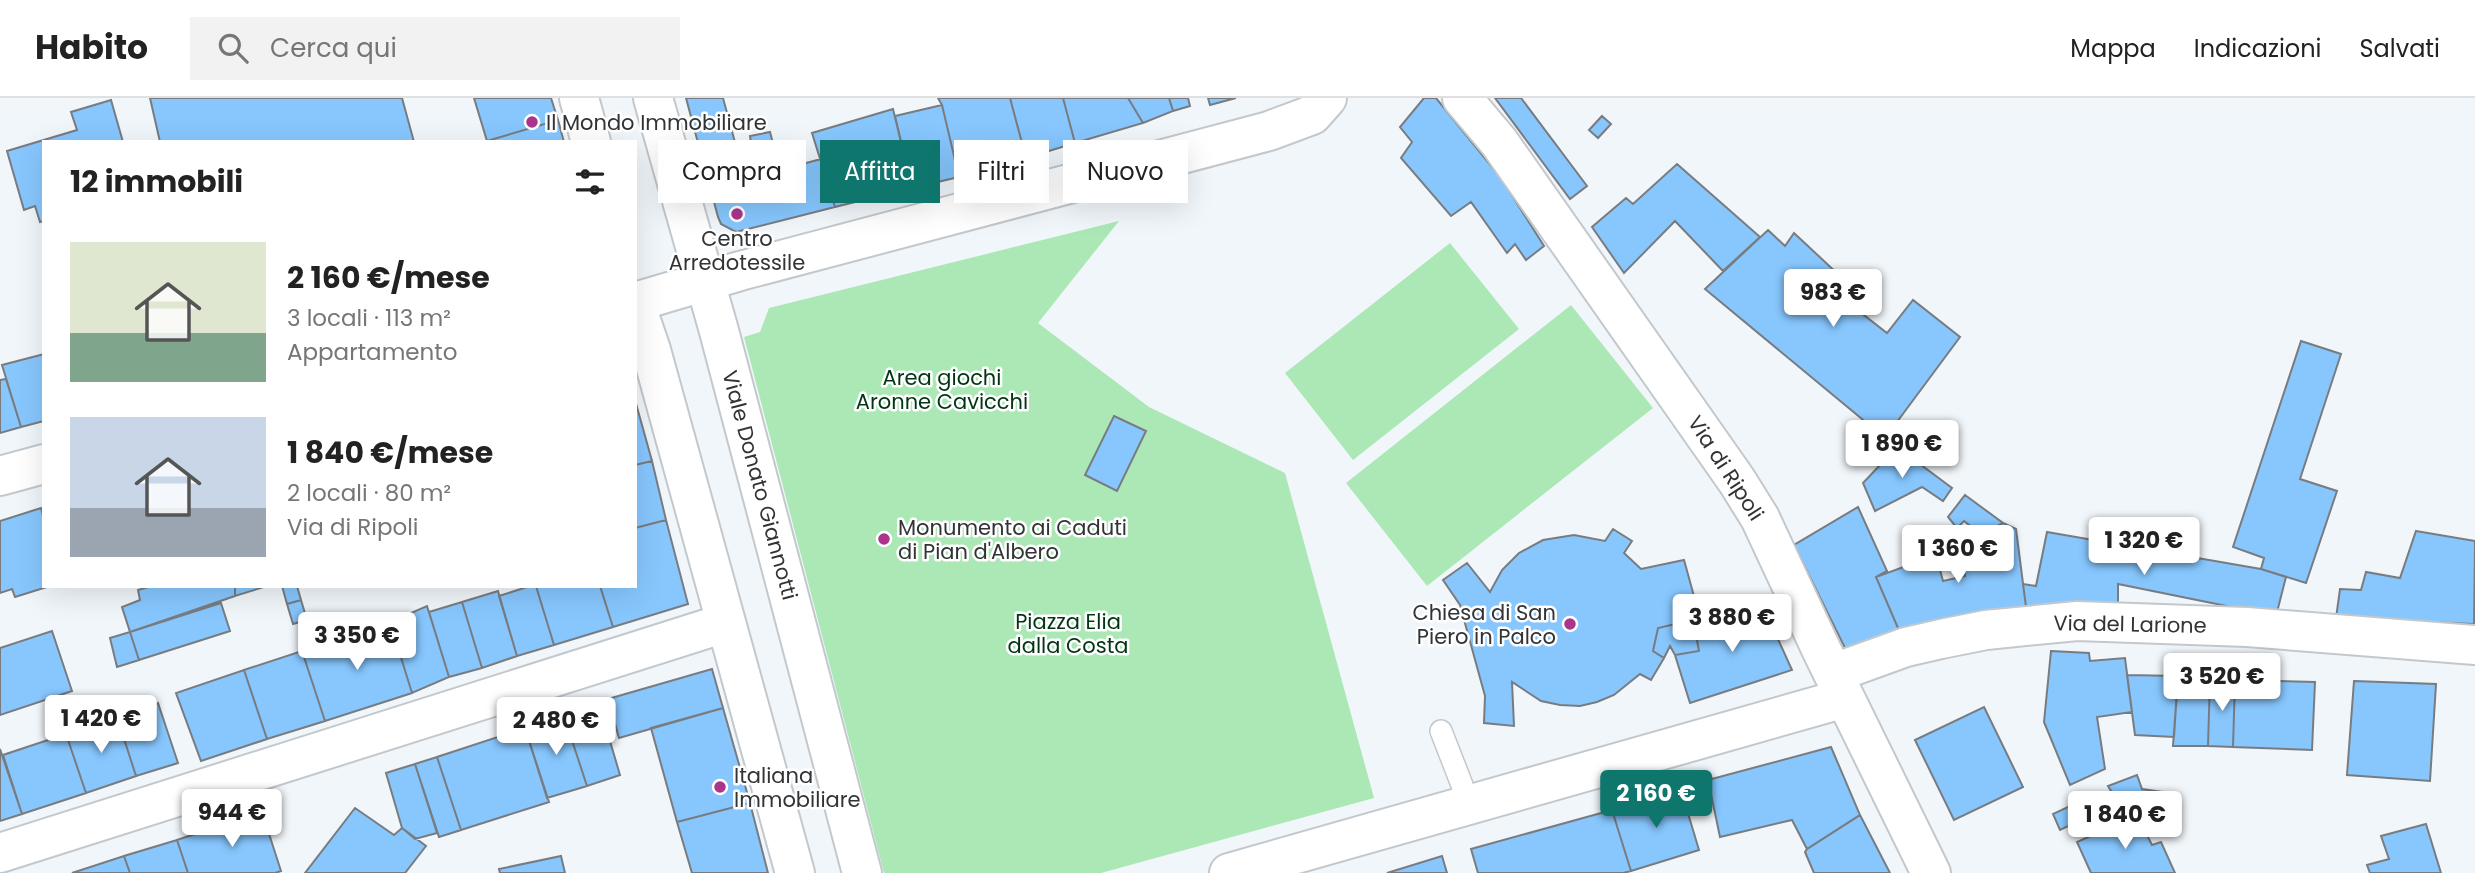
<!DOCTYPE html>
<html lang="it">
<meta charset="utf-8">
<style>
body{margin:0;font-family:Poppins,sans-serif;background:#f2f2f2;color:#222;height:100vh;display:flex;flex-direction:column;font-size:26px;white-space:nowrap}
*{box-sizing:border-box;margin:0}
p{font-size:23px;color:#767676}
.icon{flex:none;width:38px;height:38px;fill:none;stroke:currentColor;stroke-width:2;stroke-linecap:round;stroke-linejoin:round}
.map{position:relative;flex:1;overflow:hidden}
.drawer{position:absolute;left:42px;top:42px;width:595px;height:448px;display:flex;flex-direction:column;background:#fff;border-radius:0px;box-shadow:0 7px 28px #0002}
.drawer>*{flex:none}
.hud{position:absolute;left:658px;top:42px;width:665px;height:63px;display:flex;gap:14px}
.price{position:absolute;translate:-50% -60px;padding:0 16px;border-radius:7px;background:#fff;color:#222;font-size:23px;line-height:46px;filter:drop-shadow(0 2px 4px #0008)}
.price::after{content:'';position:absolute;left:50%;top:42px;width:21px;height:16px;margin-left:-10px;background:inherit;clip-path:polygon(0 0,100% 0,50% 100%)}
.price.selected{background:#0f766e;color:#fff}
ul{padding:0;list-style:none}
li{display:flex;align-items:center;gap:21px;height:175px;padding:0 28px}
li span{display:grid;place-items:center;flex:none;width:196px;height:140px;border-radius:0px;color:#555}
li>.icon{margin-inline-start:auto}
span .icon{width:84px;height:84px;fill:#fffc;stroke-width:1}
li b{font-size:30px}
h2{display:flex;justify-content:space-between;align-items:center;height:84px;padding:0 28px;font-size:30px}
.tag{padding:0 24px;border-radius:0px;background:#fff;box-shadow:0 7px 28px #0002;font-size:24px;line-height:63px}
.tag.selected{background:#0f766e;color:#fff}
header{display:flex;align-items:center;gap:42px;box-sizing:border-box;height:98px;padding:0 35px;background:#fff;border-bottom:2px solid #e0e0e0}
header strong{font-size:33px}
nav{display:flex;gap:38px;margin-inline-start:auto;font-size:24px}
.search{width:490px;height:63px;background:#f2f2f2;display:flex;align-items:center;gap:18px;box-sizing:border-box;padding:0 24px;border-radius:0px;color:#767676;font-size:26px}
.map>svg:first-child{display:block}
</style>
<header>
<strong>Habito</strong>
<div class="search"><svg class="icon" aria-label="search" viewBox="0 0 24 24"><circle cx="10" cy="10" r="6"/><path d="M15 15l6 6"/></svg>Cerca qui</div>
<nav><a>Mappa</a><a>Indicazioni</a><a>Salvati</a></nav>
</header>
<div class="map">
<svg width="2475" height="775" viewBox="0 0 2475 775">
<rect width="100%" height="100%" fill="#f1f6fa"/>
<path fill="#ace8b6" d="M1119 123 1038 225 1149 309 1285 375 1374 700 1101 775H884L744 239 760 234 769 210Z
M1450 145 1519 231 1353 362 1285 275Z
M1571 207 1653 310 1427 488 1346 385Z"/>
<path fill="#87c7fe" stroke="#787c80" stroke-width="2" d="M150 0H402L414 44H160Z
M474 0H551L558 22 487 43Z
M686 0H723L736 48 701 56Z
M938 0H1010L1026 60 959 79 942 7Z
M1010 0H1063L1075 45 1026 60Z
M1063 0H1128L1143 25 1075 45Z
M1128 0H1169L1173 13 1143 25Z
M1169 0H1188L1190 8 1173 13Z
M1208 0H1236L1210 7Z
M1424 0H1436L1501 80 1544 148 1526 162 1515 146 1507 155 1471 104 1451 118 1401 60 1412 44 1400 29Z
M1495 0H1521L1587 88 1570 101Z
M111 2 123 44H44V123L40 124 35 108 24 112 7 53 77 32 71 14Z
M942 7 959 79 912 90 895 18Z
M893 11 912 90 835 109 812 35Z
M1602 18 1611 26 1598 40 1589 32Z
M558 22 564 44 487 43Z
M770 34 780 72 821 61 835 109 736 134 721 126 718 119 701 56 751 45 750 38Z
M1677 66 1760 139 1723 173 1675 123 1624 175 1592 129 1626 100 1633 106Z
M1768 132 1785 148 1794 135 1855 192 1846 203 1887 235 1913 202 1960 239 1885 340 1705 191Z
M2301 243 2341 256 2300 381 2337 393 2306 485 2261 471 2264 460 2233 449Z
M44 256V323L21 329 2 267Z
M6 281 21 329 0 335V282Z
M635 302 652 363 635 367Z
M1114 318 1146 333 1117 393 1085 377Z
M1897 349 1952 390 1943 403 1922 389 1875 413 1863 385Z
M652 363 666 422 635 430V367Z
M1965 397 2003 425 1982 437 1964 423 1957 430 1948 419Z
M1858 409 1887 473 1876 479 1901 537 1846 552 1794 447Z
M41 410 44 421V488H50L15 499 12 491 0 495V423Z
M666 422 688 506 613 529 600 488H635V430Z
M2003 425 2016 431 2026 509 1901 537 1876 479 1936 457 1943 483 1965 478 1962 445Z
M1613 431 1632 443 1624 455 1641 471 1684 462 1700 520 1658 530 1653 553 1664 560 1651 582 1640 576 1614 597 1597 604 1580 608 1560 607 1541 603 1512 584 1514 628 1484 625 1485 598 1460 507 1443 482 1467 465 1490 494 1502 472 1519 455 1543 442 1574 437 1605 443Z
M2416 433 2475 443 2474 526 2336 520 2340 491 2361 492 2366 474 2400 480Z
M2047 434 2261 471 2286 479 2276 518 2118 486V508L2026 509 2023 486 2036 488Z
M152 488H235V498L130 534 122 509 140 502 138 492Z
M235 488H267L235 498Z
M282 488H297L301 502 287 506Z
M530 488H536L554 547 517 558 499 498Z
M536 488H600L613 529 554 547Z
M498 493 517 558 482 570 462 504Z
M301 502 307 522 293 526 287 506Z
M462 504 482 570 449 579 429 514Z
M221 505 230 533 139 562 130 534Z
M427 508 449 579 412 595 390 524Z
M1763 508 1792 572 1690 605 1675 557 1699 553 1694 525Z
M1693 522 1699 553 1675 557 1670 548 1664 560 1653 553 1658 530Z
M390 524 412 595 325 623 302 553Z
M52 533 72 593 0 617V550Z
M130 534 139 562 117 569 110 540Z
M302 553 325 623 267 641 244 572Z
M2051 553 2089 555 2090 563 2125 560 2132 614 2097 619 2105 671 2070 687 2044 624Z
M712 571 723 610 619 640 608 601Z
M244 572 267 641 201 663 176 595Z
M2127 577 2178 578 2174 639 2135 637Z
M2178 578 2210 582 2208 648H2173Z
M2210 582H2235L2233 649 2208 648Z
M2235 582 2315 584 2312 652 2233 649Z
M2354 583 2436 586 2430 683 2347 677Z
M158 605 178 665 136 678 117 619Z
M599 606 620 677 587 688 564 618Z
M1984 609 2023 689 1954 722 1915 642Z
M723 610 750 705 677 724 651 630Z
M564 618 587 688 547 700 525 630Z
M117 619 136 678 86 695 66 636Z
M525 630 549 704 461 732 437 659Z
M66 636 86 695 22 716 3 657Z
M1831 649 1860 717 1807 751 1792 722 1720 739 1708 682Z
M0 651 22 716 0 723Z
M437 659 461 732 439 739 415 666Z
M415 666 437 735 415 741 402 730 386 675Z
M2137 677 2142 691 2169 695 2171 713 2144 711 2142 697 2119 706 2108 688Z
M1681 692 1699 752 1631 773 1612 712Z
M750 705 768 775H692L677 724Z
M2070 708 2077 724 2060 732 2053 716Z
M355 710 394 737 402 730 426 748 405 775H305Z
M1612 712 1631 773 1623 775H1478L1471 751Z
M262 714 281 773 275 775H188L177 742Z
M1860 717 1890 775H1814L1805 754 1807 751Z
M2137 717 2152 747 2161 744 2175 775H2091L2077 744Z
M2426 726 2441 775H2370L2367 767 2389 761 2381 738Z
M177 742 188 775H130L124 758Z
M124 758 130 775H72Z
M561 758 565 775H500L499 771Z
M1442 758 1447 775H1387Z"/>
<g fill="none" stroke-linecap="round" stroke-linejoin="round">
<g stroke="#c3c8cc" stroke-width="24">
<path id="service" d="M1441 633 1462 687 1467 708"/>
</g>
<g stroke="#c3c8cc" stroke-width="42">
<path id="minor" d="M1462 0 1499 44 1737 383 1760 420 1822 553 1931 775
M635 204 740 173 1269 33 1312 17 1327 0
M0 378 44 366
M1834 575 1906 549 1941 541 1986 532 2077 523 2247 529 2475 547
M0 755 725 525
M1229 775C1434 717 1639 657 1845 600"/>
</g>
<g stroke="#c3c8cc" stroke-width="42">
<path id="tertiary" d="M579 0 591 44
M653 0 719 233 862 775
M635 205 651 252 795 775"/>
</g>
<use href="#service" stroke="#fff" stroke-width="21"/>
<use href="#minor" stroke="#fff" stroke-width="38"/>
<use href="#tertiary" stroke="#fff" stroke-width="38"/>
</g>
<g fill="#ab358d" stroke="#fff" stroke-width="2.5">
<circle cx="532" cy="24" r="7"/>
<circle cx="737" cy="116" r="7"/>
<circle cx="884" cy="441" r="7"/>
<circle cx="1570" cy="526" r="7"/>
<circle cx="720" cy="689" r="7"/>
</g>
<g text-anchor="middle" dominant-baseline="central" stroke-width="5" stroke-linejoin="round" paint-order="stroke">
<g font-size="21" fill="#313335" stroke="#fff" text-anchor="start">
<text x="546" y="24">Il Mondo Immobiliare</text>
<text x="737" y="140" text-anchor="middle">Centro<tspan x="737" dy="24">Arredotessile</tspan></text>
<text x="898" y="429">Monumento ai Caduti<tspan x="898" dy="24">di Pian d'Albero</tspan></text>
<text x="1556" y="514" text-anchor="end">Chiesa di San<tspan x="1556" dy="24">Piero in Palco</tspan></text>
<text x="734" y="677">Italiana<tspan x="734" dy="24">Immobiliare</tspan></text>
</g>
<g font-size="21" fill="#023513" stroke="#fff">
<text x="942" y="279">Area giochi<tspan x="942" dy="24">Aronne Cavicchi</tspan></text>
<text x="1068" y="523">Piazza Elia<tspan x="1068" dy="24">dalla Costa</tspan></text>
</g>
<g font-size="21" fill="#313335" stroke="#fff">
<text transform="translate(1726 370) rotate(57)">Via di Ripoli</text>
<text transform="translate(760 387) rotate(75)">Viale Donato Giannotti</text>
<text transform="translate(2130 526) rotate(1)">Via del Larione</text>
</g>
</g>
</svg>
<b class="price" style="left:1833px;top:231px">983 €</b>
<b class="price" style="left:1902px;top:382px">1 890 €</b>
<b class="price" style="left:2144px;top:479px">1 320 €</b>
<b class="price" style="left:1958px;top:487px">1 360 €</b>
<b class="price" style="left:1732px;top:556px">3 880 €</b>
<b class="price" style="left:357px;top:574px">3 350 €</b>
<b class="price" style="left:2222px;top:615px">3 520 €</b>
<b class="price" style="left:101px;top:657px">1 420 €</b>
<b class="price" style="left:556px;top:659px">2 480 €</b>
<b class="price selected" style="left:1656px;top:732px">2 160 €</b>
<b class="price" style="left:232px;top:751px">944 €</b>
<b class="price" style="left:2125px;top:753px">1 840 €</b>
<div class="hud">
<a class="tag">Compra</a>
<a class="tag selected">Affitta</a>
<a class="tag">Filtri</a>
<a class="tag">Nuovo</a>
</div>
<section class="drawer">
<h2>12 immobili<svg class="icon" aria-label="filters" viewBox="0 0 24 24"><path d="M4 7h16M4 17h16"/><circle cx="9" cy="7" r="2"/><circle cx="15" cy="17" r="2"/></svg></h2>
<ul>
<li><span style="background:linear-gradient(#dfe7d0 65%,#7fa58c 0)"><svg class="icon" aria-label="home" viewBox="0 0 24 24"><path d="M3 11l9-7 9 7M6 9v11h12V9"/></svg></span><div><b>2 160 €/mese</b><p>3 locali · 113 m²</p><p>Appartamento</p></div></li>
<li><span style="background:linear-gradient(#c9d6e8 65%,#9aa5b1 0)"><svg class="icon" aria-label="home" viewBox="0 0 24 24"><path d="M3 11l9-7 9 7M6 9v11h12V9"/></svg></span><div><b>1 840 €/mese</b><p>2 locali · 80 m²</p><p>Via di Ripoli</p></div></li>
</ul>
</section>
</div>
